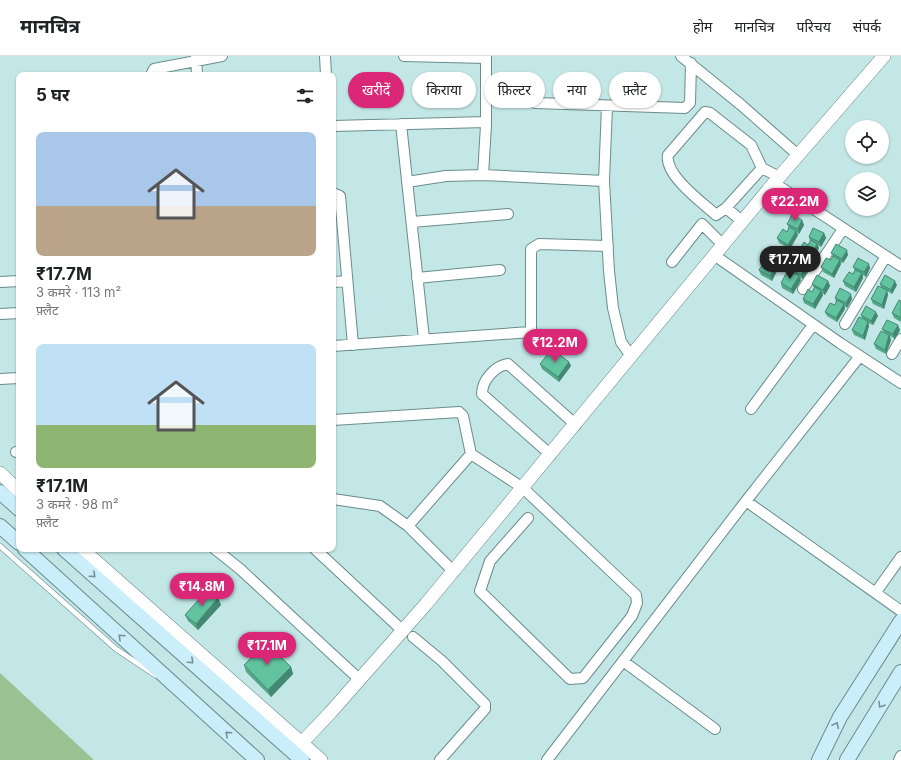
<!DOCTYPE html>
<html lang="hi">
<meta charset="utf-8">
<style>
body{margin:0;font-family:Inter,"Noto Sans Devanagari",sans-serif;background:#f2f2f2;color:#202124;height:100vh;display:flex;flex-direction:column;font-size:15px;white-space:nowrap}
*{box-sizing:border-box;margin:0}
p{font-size:13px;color:#757577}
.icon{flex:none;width:22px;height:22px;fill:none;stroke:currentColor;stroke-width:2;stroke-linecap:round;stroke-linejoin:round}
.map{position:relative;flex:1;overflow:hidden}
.sheet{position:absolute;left:16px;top:16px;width:320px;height:480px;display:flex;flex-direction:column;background:#fff;border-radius:8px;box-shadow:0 1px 3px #0004}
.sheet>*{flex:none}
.banner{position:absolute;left:348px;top:16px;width:380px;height:36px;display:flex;gap:8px}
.fabs{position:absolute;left:845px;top:64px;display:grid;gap:8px}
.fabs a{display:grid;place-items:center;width:44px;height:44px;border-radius:50%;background:#fff;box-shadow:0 1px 3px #0004;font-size:20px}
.price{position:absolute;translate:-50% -34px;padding:0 9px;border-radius:14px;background:#db2777;color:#fff;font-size:13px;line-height:26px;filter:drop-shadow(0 1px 2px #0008)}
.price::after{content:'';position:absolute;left:50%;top:24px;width:12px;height:9px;margin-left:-6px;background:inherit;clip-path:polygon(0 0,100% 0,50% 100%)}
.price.active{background:#222;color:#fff}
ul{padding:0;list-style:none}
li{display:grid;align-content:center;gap:8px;height:212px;padding:0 20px}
li span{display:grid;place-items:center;height:124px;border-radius:8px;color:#555}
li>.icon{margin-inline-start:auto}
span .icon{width:72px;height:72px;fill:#fffc;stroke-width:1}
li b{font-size:17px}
h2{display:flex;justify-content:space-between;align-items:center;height:48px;padding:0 20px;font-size:17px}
.chip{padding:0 14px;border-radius:18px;background:#fff;box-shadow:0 1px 3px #0004;font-size:14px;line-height:36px}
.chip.active{background:#db2777;color:#fff}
header{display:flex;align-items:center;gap:24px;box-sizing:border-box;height:56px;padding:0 20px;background:#fff;border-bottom:1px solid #e0e0e0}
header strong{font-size:19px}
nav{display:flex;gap:22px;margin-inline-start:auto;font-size:14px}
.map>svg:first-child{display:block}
</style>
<header>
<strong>मानचित्र</strong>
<nav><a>होम</a><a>मानचित्र</a><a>परिचय</a><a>संपर्क</a></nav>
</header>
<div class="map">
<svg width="901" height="704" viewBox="0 0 901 704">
<rect width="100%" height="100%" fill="#c3e7e7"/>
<path fill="#9ac191" d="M0 617 94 704H0Z"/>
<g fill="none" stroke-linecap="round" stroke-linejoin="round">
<g stroke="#6a8c8c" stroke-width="6">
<path id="service" d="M0 490 116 593 155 619"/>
</g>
<g stroke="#6a8c8c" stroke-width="12">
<path id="minor" d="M196 0 197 19
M325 0 326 19
M404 0 486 2
M681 0 740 48 798 99
M151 19 154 13 222 0
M535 47 685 52 690 47 691 7
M607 50 604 125 609 215 613 252 621 286 631 300
M401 68 424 283
M333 70 486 66
M483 119 486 69V0
M407 126 446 120 483 119 604 125
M774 127 901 210
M333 137 340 140 353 289
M726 152 716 159C703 147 664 119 668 99L705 56 710 57 751 89 762 112 779 121
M742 165 726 152 762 112
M412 166 508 158
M714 199 840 287 901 327
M672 206 702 168 723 189
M417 222 500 214
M0 226 19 225
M333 226 347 225
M803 233 843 173
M0 258 19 257
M845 268 886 200
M531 276V287
M333 290 531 276V193L539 188 608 190
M892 298 901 283
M0 323 19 322
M751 353 813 269
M333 364 459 356 463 360 471 398 523 432 636 539 637 547 632 560 583 622 570 623 480 535 490 505 528 462
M16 396H19
M551 399 482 338C482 324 495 310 508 308L576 369
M333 443 380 450 408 470 454 516
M746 445 901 555
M408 470 471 398
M215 493 240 513 360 624
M315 493 403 575
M876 536 901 501
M413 581 442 605 485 648V653L440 704
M623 605 715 673
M547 704 746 445 860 300
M899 704 901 700"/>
</g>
<g stroke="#6a8c8c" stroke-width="14">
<path id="tertiary" d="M0 417 19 435
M82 493 321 704
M293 696 330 657 426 548 774 127 884 0"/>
</g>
<g stroke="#6a8c8c" stroke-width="16">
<path id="secondary" d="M0 436 19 453
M0 470 19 487
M25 493 257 704
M64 493 302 704
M819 704 840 661 901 565
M847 704 901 616"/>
</g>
<use href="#service" stroke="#fff" stroke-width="5"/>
<use href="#minor" stroke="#fff" stroke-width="10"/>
<use href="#tertiary" stroke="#fff" stroke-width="13"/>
<use href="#secondary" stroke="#caeefa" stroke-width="14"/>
</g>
<path fill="#54a88a" d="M802 164 804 169 799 178 796 176 798 179 790 193 779 187 777 182 787 176 789 172 787 168Z
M824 177 826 182 821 191 818 189 819 192 811 206 800 200 799 195 808 189 810 185 809 181Z
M831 197 848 199 843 207 840 206 841 208 834 222 823 216 821 211 831 204 833 201Z
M769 200H786L781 210 778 208 779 211 772 225 761 219 759 214 769 207 771 204Z
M853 211 870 212 866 221 863 219V222L856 236 845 230 843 225 853 218 855 215Z
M790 213 808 214 803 223 800 222 801 224 793 238 782 232 781 227 790 220 792 217Z
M828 225 830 230 825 239 822 237 823 239 815 253 804 247 803 243 812 236 814 232 812 228Z
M880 228 897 229 892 238 887 235 888 239 884 253 873 248 871 243 881 232Z
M835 242 852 243 847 252 844 250 845 253 837 266 827 260 825 256 835 249 836 246Z
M901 245V266L894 262 892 257Z
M861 259 878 260 873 269 868 267 869 270 865 284 854 279 852 274 862 263Z
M882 273 900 274 895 283 890 280 891 284 886 298 876 293 874 288 884 276Z
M569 306 571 310 559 326 542 313 540 308Z
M218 542 221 549 198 574 188 565 185 559Z
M244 609 291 611 293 618 271 641 246 616Z"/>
<path fill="#458871" d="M802 164 804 169 799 178 798 173Z
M796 175 798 179 790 193 788 189Z
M824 177 826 182 821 191 819 186Z
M817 188 819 192 811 206 810 202Z
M847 194 848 199 843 207 842 203Z
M784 196 786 200 781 210 780 205Z
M840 204 841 208 834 222 832 218Z
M778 207 779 211 772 225 770 220Z
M869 208 870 212 866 221 864 216Z
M806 210 808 214 803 223 801 219Z
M862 217 863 222 856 236 854 231Z
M799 220 801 224 793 238 791 233Z
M828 225 830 230 825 239 823 234Z
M895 225 897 229 892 238 891 234Z
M887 234 888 239 884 253 882 249Z
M821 235 823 239 815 253 813 248Z
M851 238 852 243 847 252 846 247Z
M844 248 845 253 837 266 836 262Z
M876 256 878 260 873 269 871 265Z
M868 265 869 270 865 284 863 280Z
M898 269 900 274 895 283 893 278Z
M889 279 891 284 886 298 885 294Z
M569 306 571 310 559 326 558 321Z
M218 542 221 549 198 574 196 568Z
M291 611 293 618 271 641 268 634Z"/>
<path fill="#62c3a1" stroke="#458871" d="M792 159 802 164 798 173 787 168Z
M789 171 796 175 788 189 777 182 783 173 787 176Z
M813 172 824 177 819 186 809 181Z
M811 184 817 188 810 202 799 195 804 186 808 189Z
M836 188 847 194 842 203 831 197Z
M774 191 784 196 780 205 769 200Z
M833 200 840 204 832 218 821 211 826 202 831 204Z
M858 202 869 208 864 216 853 211Z
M771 203 778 207 770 220 759 214 765 205 769 207Z
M795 204 806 210 801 219 790 213Z
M855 214 862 217 854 231 843 225 849 216 853 218Z
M792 216 799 220 791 233 781 227 786 218 790 220Z
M817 219 828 225 823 234 812 228Z
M885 219 895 225 891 234 880 228Z
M878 230 887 234 882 249 871 243Z
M815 231 821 235 813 248 803 243 808 233 812 236Z
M840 232 851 238 846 247 835 242Z
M837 244 844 248 836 262 825 256 830 247 835 249Z
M899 244 901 245V262L892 257Z
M866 250 876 256 871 265 861 259Z
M859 261 868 265 863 280 852 274Z
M887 264 898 269 893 278 882 273Z
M881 275 889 279 885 294 874 288Z
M552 293 569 306 558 321 540 308Z
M208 533 218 542 196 568 185 559Z
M266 587 291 611 268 634 244 609Z"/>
<defs><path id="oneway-chevron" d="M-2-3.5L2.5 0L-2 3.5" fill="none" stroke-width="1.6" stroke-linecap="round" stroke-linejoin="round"/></defs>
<g stroke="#789197">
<use href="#oneway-chevron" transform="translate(93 519) rotate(42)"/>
<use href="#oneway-chevron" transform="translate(121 581) rotate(-137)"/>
<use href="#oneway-chevron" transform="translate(191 605) rotate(42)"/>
<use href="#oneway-chevron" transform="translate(881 649) rotate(122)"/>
<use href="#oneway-chevron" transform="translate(836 669) rotate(-63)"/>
<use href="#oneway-chevron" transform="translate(228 678) rotate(-138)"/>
</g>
</svg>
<div class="fabs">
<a><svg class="icon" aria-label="locate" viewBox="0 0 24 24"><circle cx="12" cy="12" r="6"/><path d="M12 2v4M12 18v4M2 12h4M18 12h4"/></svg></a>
<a><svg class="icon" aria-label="layers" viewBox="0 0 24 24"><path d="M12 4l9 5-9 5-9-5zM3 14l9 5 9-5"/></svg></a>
</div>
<b class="price" style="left:795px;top:166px">₹22.2M</b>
<b class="price active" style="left:790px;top:224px">₹17.7M</b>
<b class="price" style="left:555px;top:307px">₹12.2M</b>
<b class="price" style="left:202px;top:551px">₹14.8M</b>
<b class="price" style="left:267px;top:610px">₹17.1M</b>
<div class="banner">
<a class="chip active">खरीदें</a>
<a class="chip">किराया</a>
<a class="chip">फ़िल्टर</a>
<a class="chip">नया</a>
<a class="chip">फ़्लैट</a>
</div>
<section class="sheet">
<h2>5 घर<svg class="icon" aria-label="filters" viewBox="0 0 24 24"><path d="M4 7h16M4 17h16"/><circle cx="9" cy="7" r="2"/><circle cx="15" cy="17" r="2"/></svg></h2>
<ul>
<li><span style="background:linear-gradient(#a9c7e8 60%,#b9a48a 0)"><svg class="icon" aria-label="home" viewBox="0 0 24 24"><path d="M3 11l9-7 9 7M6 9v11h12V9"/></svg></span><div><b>₹17.7M</b><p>3 कमरे · 113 m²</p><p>फ़्लैट</p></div></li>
<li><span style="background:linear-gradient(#bfe0f5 65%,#8fb573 0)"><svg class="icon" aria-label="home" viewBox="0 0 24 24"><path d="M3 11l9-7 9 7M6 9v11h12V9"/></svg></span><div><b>₹17.1M</b><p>3 कमरे · 98 m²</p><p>फ़्लैट</p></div></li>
</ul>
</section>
</div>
